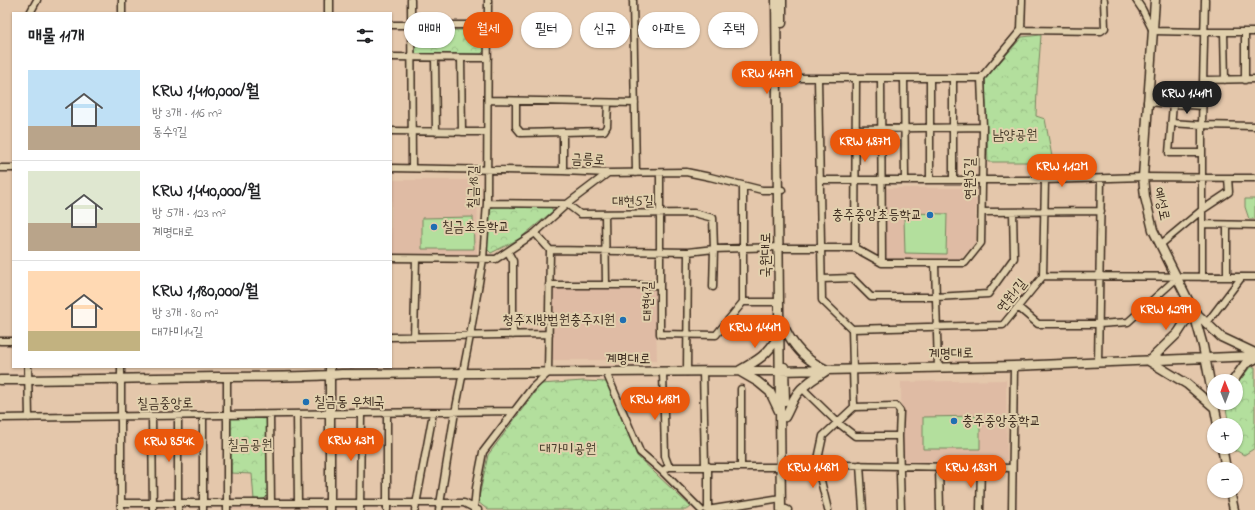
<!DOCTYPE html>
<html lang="ko">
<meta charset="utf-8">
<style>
body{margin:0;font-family:"Indie Flower","Poor Story",sans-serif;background:#f6f6f6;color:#202124;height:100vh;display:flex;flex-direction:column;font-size:15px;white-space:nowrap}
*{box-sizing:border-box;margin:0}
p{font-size:13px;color:#757577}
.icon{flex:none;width:22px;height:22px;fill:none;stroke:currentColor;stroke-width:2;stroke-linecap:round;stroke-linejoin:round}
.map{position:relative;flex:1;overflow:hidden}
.side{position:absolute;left:12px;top:12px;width:380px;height:356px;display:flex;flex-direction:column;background:#fff;border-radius:0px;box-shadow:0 1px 3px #0004}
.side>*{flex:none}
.guide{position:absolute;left:404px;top:12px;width:380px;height:36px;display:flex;gap:8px}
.needle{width:26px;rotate:359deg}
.tools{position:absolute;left:1207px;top:374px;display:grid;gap:8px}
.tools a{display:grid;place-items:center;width:36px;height:36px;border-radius:50%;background:#fff;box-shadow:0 1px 3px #0004;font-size:20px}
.price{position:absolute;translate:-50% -34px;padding:0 9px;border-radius:14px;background:#ea580c;color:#fff;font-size:13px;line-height:26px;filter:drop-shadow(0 1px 2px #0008)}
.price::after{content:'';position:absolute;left:50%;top:24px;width:12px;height:9px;margin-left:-6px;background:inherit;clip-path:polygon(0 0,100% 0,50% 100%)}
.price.selected{background:#222;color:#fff}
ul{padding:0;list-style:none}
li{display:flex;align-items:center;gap:12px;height:100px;padding:0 16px}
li+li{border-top:1px solid #e0e0e0}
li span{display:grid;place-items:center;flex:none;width:112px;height:80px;border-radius:0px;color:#555}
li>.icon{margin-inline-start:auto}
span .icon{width:48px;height:48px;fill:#fffc;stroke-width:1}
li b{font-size:17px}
h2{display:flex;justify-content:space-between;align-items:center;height:48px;padding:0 16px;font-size:17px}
.tag{padding:0 14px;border-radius:18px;background:#fff;box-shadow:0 1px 3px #0004;font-size:14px;line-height:36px}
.tag.selected{background:#ea580c;color:#fff}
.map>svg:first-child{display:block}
</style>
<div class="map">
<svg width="1255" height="510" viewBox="0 0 1255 510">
<defs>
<pattern id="park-crowns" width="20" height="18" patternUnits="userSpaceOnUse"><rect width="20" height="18" fill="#b3df9d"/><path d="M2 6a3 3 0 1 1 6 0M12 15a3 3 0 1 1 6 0" fill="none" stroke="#9bc087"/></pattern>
</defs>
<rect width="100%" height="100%" fill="#e4c7ab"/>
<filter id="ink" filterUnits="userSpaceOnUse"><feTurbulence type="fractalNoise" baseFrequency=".025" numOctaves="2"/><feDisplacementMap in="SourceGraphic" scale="8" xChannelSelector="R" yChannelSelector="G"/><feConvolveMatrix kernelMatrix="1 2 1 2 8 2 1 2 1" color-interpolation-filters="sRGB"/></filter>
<g filter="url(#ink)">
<path fill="#dfbba4" d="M392 180H478L477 254 391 253Z
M884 188H976V242L961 259 884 258Z
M550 286H655L657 360H550Z
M1006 380 1007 460 902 462 901 382Z
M232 508 313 509V510H232Z"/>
<path fill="#b3df9d" stroke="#77845e" d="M1245 199H1255V219H1249L1245 207Z
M910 213 947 214 946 254 905 253 904 218Z
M473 217 474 249H422V218Z
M980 416V449H923V417Z"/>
<path fill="url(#park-crowns)" stroke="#77845e" d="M415 30H485V50L481 54H415Z
M1041 35 1037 89 1036 116 1045 119 1053 162H988L985 79 1022 37Z
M494 206 551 207 553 211 519 239 491 253 487 249 489 209Z
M1250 367H1255V448L1244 455 1237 451H1234V447H1236V425H1229L1225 403H1236V386Z
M583 381 607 382 637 456 691 507 687 510H488L478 502 488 455 541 384Z
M231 417H268V495L264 499 254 500 252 474 231 473Z"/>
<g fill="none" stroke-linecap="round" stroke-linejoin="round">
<g stroke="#3b2a1e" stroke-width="9">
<path id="street" d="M122 0V13
M411 0 412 168
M633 0 636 173
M1136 0 1142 9 1153 31 1204 32H1255
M30 13 37 0
M391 25H488
M1021 30 1101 31 1105 28 1104 0
M1021 30 1022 0
M1224 32 1225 80
M1245 32V80
M391 57 488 58
M435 58 436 132
M461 58 462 132
M782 78H981
M818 78 822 300 852 329 854 407
M881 78 882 263
M904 78 905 180
M953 78V180
M1203 80 1255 79
M488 100 635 103
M516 101V127L521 133 604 131 607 126 608 103
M1147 102 1202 106
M1173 104 1169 153H1202
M1171 123 1202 125 1255 126
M856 129 983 127
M391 131 487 132
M0 168H13
M391 168 563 171 608 173 686 172 710 177 762 190H782
M563 171V133
M660 173V334L716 335 743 302V186
M820 180H1045L1143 177 1255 178
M930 180V78
M487 203 567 204 580 214 694 213 713 218 714 249 713 287
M982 212 1101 211
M605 214 606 284
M1202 224 1255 225
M1227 225V277
M535 233 550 250 688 252 714 249 779 247
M1160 245 1202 210 1229 192 1228 178
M783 248H855L882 263H965L981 243 983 127 981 78 1021 30
M855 248 856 78
M508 252 513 261V335
M391 258 496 259 535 233 567 204 608 173
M935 264 938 368
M1043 276 1255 277
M1202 277V125L1205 0
M822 279 852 278 871 297H936L988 294 1014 258 1013 212
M549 285H660
M743 302H779
M1018 307 1038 324H1099L1128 322 1177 278
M513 318 549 320
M1206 324 1241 278
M852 329 1003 325 1043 276 1045 180
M391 337 549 334
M414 337 416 259
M0 341H13
M1098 363 1101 179
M28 367 29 418
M703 371 705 466
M606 372 640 452 662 471 701 510
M663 372 665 456 669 467
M687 372 688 252
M802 388 837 422 855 436H899
M741 389V467
M854 407 896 406 900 411 899 436 901 510
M297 414 298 503
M270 415 271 503
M152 416 153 510
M178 416V510
M0 418 514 411
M786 464 1012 468
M860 465 863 510
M708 466V509
M939 467 940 510
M662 471 669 467H781
M121 503H464L478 510
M786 509 788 510
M121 510V367
M203 510V416
M227 510V377
M360 510 361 414
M387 510V413
M415 510 433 413
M439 510 454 418 470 336 483 259 487 203 488 0
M474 510 476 488 483 452 532 388 548 373 550 250
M707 510 781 498
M828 510 817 464 823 436 854 407
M980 510 981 467
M1012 510 1014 366"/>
</g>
<g stroke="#3b2a1e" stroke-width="11">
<path id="secondary" d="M329 0V13
M776 0C778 170 779 340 781 510
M1155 0 1143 177 1145 197 1153 230 1193 310 1203 346 1214 403
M782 23V0
M1195 312 1221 337 1255 353
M784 327C790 339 798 352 810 360 815 364 821 367 827 370
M1149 361 1187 384 1215 408
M1149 361 1178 333 1193 310
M784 367 785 401
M740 370C757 361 769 354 778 336
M739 371 758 382 770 392 779 411
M0 380C72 380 144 378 217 377 258 376 300 378 342 374L738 371H779L1014 366 1255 356
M1233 381 1245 364 1255 359
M1214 404 1218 425
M785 417C789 410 792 401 797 394 804 384 815 378 826 371
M1222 447 1226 469
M1230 491 1234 510
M330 510V367"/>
</g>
<use href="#street" stroke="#e1d0ad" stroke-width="6"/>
<use href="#secondary" stroke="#e1d0ad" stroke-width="8"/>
</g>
</g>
<g fill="#1f6fb2" stroke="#e1d0ad" stroke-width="1.5">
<circle cx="930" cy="215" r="4"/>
<circle cx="434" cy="227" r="4"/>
<circle cx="623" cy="320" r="4"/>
<circle cx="306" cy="402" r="4"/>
<circle cx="954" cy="421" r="4"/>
</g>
<g text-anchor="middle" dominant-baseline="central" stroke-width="4" stroke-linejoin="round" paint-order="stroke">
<g font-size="14" fill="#473c2b" stroke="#e1d0ad">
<text x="1015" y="135">남양공원</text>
<text x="250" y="445">칠금공원</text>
<text x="568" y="449">대가미공원</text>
</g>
<g font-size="14" fill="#3b2a1e" stroke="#e1d0ad">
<text transform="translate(588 160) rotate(2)">금릉로</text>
<text transform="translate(970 179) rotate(-90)">연원5길</text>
<text transform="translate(474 187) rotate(-89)">칠금18길</text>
<text transform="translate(633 202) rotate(-1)">대현5길</text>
<text transform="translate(1161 204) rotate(78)">예성로</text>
<text transform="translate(766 255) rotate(-90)">국원대로</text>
<text transform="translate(1012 296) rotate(-51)">연원1길</text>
<text transform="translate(648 301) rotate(-90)">대현4길</text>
<text transform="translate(951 354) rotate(-1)">계명대로</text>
<text x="628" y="359">계명대로</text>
<text transform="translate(165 404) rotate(-1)">칠금중앙로</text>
</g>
<g font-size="14" fill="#3b2a1e" stroke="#e1d0ad" text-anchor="start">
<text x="922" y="215" text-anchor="end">충주중앙초등학교</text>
<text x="442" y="227">칠금초등학교</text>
<text x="615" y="320" text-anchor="end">청주지방법원충주지원</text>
<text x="314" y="402">칠금동 우체국</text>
<text x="962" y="421">충주중앙중학교</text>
</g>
</g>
</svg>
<div class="tools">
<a><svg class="needle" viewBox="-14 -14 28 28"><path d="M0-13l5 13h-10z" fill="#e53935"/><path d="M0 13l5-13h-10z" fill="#757577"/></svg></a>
<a>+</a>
<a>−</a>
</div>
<b class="price" style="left:767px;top:95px">KRW 1.47M</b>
<b class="price selected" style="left:1187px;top:115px">KRW 1.41M</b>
<b class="price" style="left:865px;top:163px">KRW 1.87M</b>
<b class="price" style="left:1062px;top:188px">KRW 1.12M</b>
<b class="price" style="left:1166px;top:331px">KRW 1.29M</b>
<b class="price" style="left:755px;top:349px">KRW 1.44M</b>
<b class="price" style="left:655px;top:421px">KRW 1.18M</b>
<b class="price" style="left:351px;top:462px">KRW 1.3M</b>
<b class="price" style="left:169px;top:463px">KRW 854K</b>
<b class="price" style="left:813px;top:489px">KRW 1.48M</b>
<b class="price" style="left:971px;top:489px">KRW 1.83M</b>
<div class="guide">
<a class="tag">매매</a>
<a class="tag selected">월세</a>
<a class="tag">필터</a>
<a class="tag">신규</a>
<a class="tag">아파트</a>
<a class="tag">주택</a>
</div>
<section class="side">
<h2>매물 11개<svg class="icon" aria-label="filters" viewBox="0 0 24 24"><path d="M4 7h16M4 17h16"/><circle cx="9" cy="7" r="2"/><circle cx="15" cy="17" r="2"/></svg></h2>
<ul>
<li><span style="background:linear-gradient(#bfe0f5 70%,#b9a48a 0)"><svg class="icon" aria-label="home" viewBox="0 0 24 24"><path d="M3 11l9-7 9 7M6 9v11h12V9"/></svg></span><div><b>KRW 1,410,000/월</b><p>방 3개 · 116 m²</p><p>동수9길</p></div></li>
<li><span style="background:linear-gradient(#dfe7d0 65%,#b9a48a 0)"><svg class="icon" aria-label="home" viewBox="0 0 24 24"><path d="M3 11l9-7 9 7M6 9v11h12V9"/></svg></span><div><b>KRW 1,440,000/월</b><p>방 5개 · 123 m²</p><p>계명대로</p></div></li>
<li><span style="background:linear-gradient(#ffd9b3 75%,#c2b280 0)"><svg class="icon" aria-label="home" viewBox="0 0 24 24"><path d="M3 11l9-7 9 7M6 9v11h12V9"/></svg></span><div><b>KRW 1,180,000/월</b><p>방 3개 · 80 m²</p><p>대가미14길</p></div></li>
</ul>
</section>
</div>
